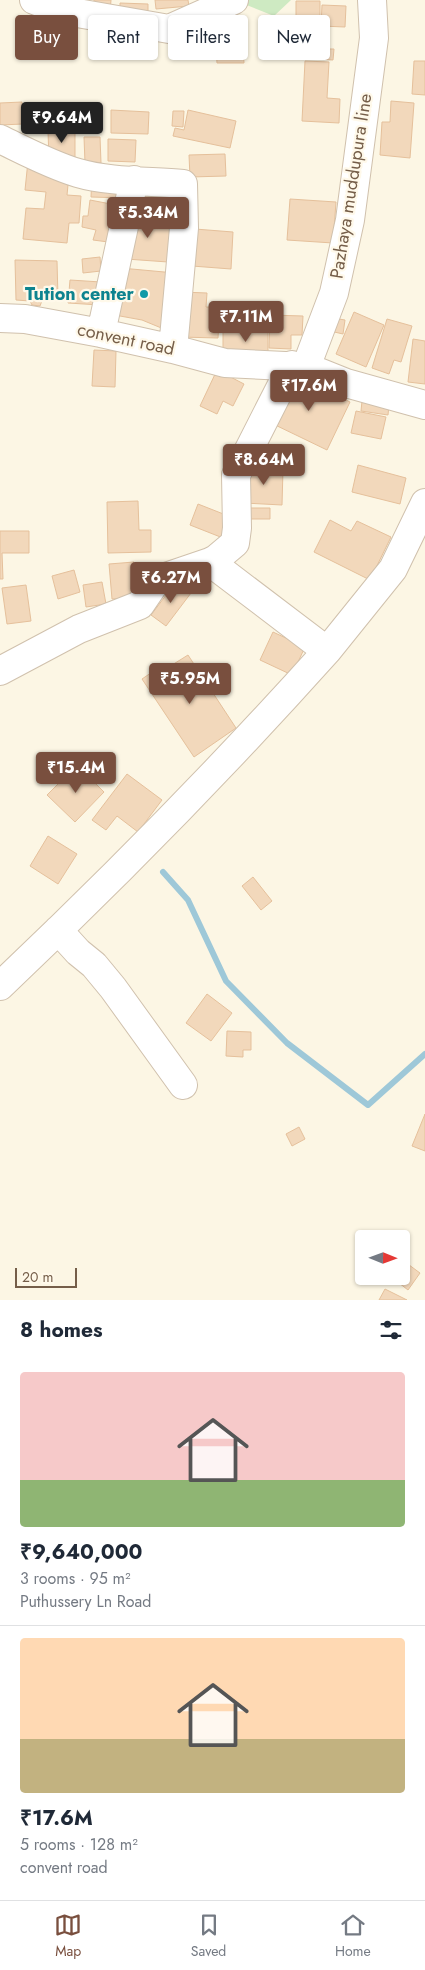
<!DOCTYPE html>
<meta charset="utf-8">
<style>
body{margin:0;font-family:Jost,sans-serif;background:#f2f2f3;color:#1f2937;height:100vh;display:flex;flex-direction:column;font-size:19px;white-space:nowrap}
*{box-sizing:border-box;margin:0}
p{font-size:16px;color:#747a83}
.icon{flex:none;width:28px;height:28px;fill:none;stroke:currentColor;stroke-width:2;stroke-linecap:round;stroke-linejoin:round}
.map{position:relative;height:1300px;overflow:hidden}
.panel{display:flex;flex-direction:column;background:#fff;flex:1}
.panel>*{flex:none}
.banner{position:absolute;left:15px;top:15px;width:395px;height:45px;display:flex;gap:10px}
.needle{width:32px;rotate:91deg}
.tools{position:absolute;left:355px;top:1230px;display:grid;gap:10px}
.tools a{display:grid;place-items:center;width:55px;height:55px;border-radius:5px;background:#fff;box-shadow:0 1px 4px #0004;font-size:25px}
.scale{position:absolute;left:15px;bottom:12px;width:62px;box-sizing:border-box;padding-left:5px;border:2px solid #755e49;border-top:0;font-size:14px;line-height:18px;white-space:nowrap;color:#755e49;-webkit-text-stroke:4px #fff9ea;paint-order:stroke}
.price{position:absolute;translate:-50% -42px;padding:0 11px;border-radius:5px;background:#794f3e;color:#fff;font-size:16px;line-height:32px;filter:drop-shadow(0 1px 2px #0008)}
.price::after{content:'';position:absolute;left:50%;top:30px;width:15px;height:11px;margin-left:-8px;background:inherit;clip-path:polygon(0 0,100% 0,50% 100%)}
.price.selected{background:#222;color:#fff}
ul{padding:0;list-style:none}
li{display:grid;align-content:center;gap:10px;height:265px;padding:0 20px}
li+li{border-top:1px solid #e0e1e3}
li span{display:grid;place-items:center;height:155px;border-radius:5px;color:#555}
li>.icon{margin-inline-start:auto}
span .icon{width:90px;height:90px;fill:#fffc;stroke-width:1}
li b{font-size:21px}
h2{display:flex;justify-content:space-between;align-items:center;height:60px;padding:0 20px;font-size:21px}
.tag{padding:0 18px;border-radius:5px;background:#fff;box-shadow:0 1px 4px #0004;font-size:18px;line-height:45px}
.tag.selected{background:#794f3e;color:#fff}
.tabs{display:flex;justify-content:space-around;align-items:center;height:70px;border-top:1px solid #e0e1e3;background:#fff;font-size:14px;color:#747a83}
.tabs a{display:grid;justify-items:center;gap:2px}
.tabs .selected{color:#794f3e}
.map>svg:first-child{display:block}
</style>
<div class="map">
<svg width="425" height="1300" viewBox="0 0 425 1300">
<rect width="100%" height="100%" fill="#fcf6e4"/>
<path fill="#ceeac2" d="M234 0H291L274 16Z"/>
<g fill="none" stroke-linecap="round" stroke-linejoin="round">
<path stroke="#9ec8d8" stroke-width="6" d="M163 872 188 900 226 981 287 1043 368 1105 425 1054"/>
</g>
<path fill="#f2d8bb" stroke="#e5c09b" d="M94 0H111L110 12 93 9Z
M155 0H188L189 6 156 9Z
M296 1H320V24H296Z
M120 3 148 4V19H120Z
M322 5 346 6 345 27 321 26Z
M305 32 328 34 327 49H334L333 60 303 58Z
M243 45 244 63H217L216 46Z
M305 61 329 62 327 98 340 99 339 123 302 121Z
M414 61H425V95L412 94Z
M391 101 414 103 410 158 380 155 382 122H390Z
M22 102 23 124 0 125V103Z
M111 110 149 112 148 134 111 133Z
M188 110 236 121 230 148 173 136 175 128 184 130Z
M173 111H184L183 127 172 126Z
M75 131V157L49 158 48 132Z
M84 137H100L101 163H85Z
M108 139 136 140 135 162 108 161Z
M225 154 226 176 190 177 189 155Z
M28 161 70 165 67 195 81 196 79 223H69L67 243 23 239 26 208 44 209 46 192 25 190Z
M92 177 125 198 91 197Z
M141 183 170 187 165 215 137 211Z
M290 199 336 202 333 243 287 240Z
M90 200 116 205V243L93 240 96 230 82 227 83 216H88Z
M128 217 171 220 168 262 126 259Z
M195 229 233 232 231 269 192 266Z
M100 257 101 271 83 273 82 259Z
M15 260 57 261 58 298H43L40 306 32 305 30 301 16 300Z
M121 268 175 273 171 332 142 320 109 314Z
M70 280 101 282 100 305 68 303Z
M182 292 207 293 206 307 227 308 226 321 219 320 218 338 180 337Z
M354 312 384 325 366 367 336 354Z
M270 315 303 316 302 335H291V349L269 348Z
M333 318 345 320 343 334 330 331Z
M387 319 412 326 401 362 394 360 389 374 372 368Z
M268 329V356L223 357V330Z
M413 339 425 341V384L408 382Z
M94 350 116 351 115 387 92 386Z
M217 370 244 384 233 406 223 401 217 414 200 406Z
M292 373 350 402 327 450 269 422Z
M362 401 389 405 388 415 361 411Z
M356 411 386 417 381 439 351 433Z
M358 465 406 478 400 504 352 492Z
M245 468 283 469 282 505 244 503Z
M138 501 139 530H151V552L108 553 107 502Z
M198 504 231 517 223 538 190 525Z
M249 508H270V519H249Z
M330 520 351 531 357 521 391 537 370 580 314 552Z
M0 531H29V553H2L3 579H0Z
M134 562 137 598 112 599 109 564Z
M74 570 80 592 58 599 52 576Z
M102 582 106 604 86 607 83 585Z
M176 582 191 593 166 626 151 615Z
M26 585 31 621 7 624 2 588Z
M273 632 305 647 292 675 260 660Z
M188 655 236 728 194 757 142 679 161 666 164 670Z
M77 765 104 792 75 822 47 795Z
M127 774 162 800 138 832 117 816 106 830 92 820Z
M48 836 77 854 58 884 30 866Z
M253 877 272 901 261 910 242 886Z
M207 994 232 1013 211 1041 186 1023Z
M227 1031 251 1032V1050H243V1057L226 1056Z
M425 1114V1151L412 1146Z
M299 1127 305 1139 292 1146 286 1134Z
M401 1259 420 1273 408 1290 390 1276H401Z
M385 1289 407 1300H379Z"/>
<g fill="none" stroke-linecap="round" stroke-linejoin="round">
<g stroke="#d0c1ad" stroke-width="30">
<path id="minor" d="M34 0 60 10 169 29 234 0
M0 139C25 151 51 165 78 173 108 182 151 181 183 184L184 228 173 349
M0 318 25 319 101 333 173 349 225 363 306 367 346 383 425 405
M101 333 134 180
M306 367 334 293 350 220 374 38 372 0
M327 651 393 569 425 503
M0 671 79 629 140 605 157 580 210 562
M58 930 78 952 94 965 113 988 183 1085
M0 986C113 879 223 767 327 651L210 562 216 559 235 543 237 528 236 475 292 365"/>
</g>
<use href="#minor" stroke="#fff" stroke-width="28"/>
</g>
<circle fill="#0f9aa8" stroke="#fff9ea" stroke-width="2" cx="144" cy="294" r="5"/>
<g text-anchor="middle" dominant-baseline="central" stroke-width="4.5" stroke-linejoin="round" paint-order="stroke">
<g font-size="18" fill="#755e49" stroke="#fff9ea">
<text transform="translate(351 186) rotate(-81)">Pazhaya muddupura line</text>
<text transform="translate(126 339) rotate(12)">convent road</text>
</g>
<g font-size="18" font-weight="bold" fill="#0d838f" stroke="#fff9ea" text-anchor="end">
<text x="134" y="294">Tution center</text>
</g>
</g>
</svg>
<div class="tools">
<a><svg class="needle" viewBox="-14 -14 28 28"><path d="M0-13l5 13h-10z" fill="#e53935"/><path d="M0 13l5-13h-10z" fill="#747a83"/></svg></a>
</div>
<div class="scale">20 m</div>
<b class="price selected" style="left:62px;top:144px">₹9.64M</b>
<b class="price" style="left:148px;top:239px">₹5.34M</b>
<b class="price" style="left:246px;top:343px">₹7.11M</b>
<b class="price" style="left:309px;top:412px">₹17.6M</b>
<b class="price" style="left:264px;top:486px">₹8.64M</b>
<b class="price" style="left:171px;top:604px">₹6.27M</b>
<b class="price" style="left:190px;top:705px">₹5.95M</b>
<b class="price" style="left:76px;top:794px">₹15.4M</b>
<div class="banner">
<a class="tag selected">Buy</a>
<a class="tag">Rent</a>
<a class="tag">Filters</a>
<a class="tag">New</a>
</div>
</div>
<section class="panel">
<h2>8 homes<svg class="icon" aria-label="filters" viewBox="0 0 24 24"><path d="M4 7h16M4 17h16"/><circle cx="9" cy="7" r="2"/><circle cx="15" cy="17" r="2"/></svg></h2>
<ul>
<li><span style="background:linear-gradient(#f6c9c9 70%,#8fb573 0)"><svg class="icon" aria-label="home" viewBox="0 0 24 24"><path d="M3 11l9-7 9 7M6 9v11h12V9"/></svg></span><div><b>₹9,640,000</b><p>3 rooms · 95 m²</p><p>Puthussery Ln Road</p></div></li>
<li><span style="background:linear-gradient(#ffd9b3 65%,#c2b280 0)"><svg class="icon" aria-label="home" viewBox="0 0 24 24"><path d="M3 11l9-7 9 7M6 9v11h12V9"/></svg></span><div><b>₹17.6M</b><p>5 rooms · 128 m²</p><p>convent road</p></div></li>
</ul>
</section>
<nav class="tabs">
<a class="selected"><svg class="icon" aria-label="map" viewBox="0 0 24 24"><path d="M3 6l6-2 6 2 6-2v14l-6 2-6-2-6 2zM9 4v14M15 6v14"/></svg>Map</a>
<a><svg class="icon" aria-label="saved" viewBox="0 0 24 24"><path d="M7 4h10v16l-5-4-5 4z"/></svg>Saved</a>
<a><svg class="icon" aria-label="home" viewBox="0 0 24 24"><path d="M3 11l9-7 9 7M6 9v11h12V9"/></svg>Home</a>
</nav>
